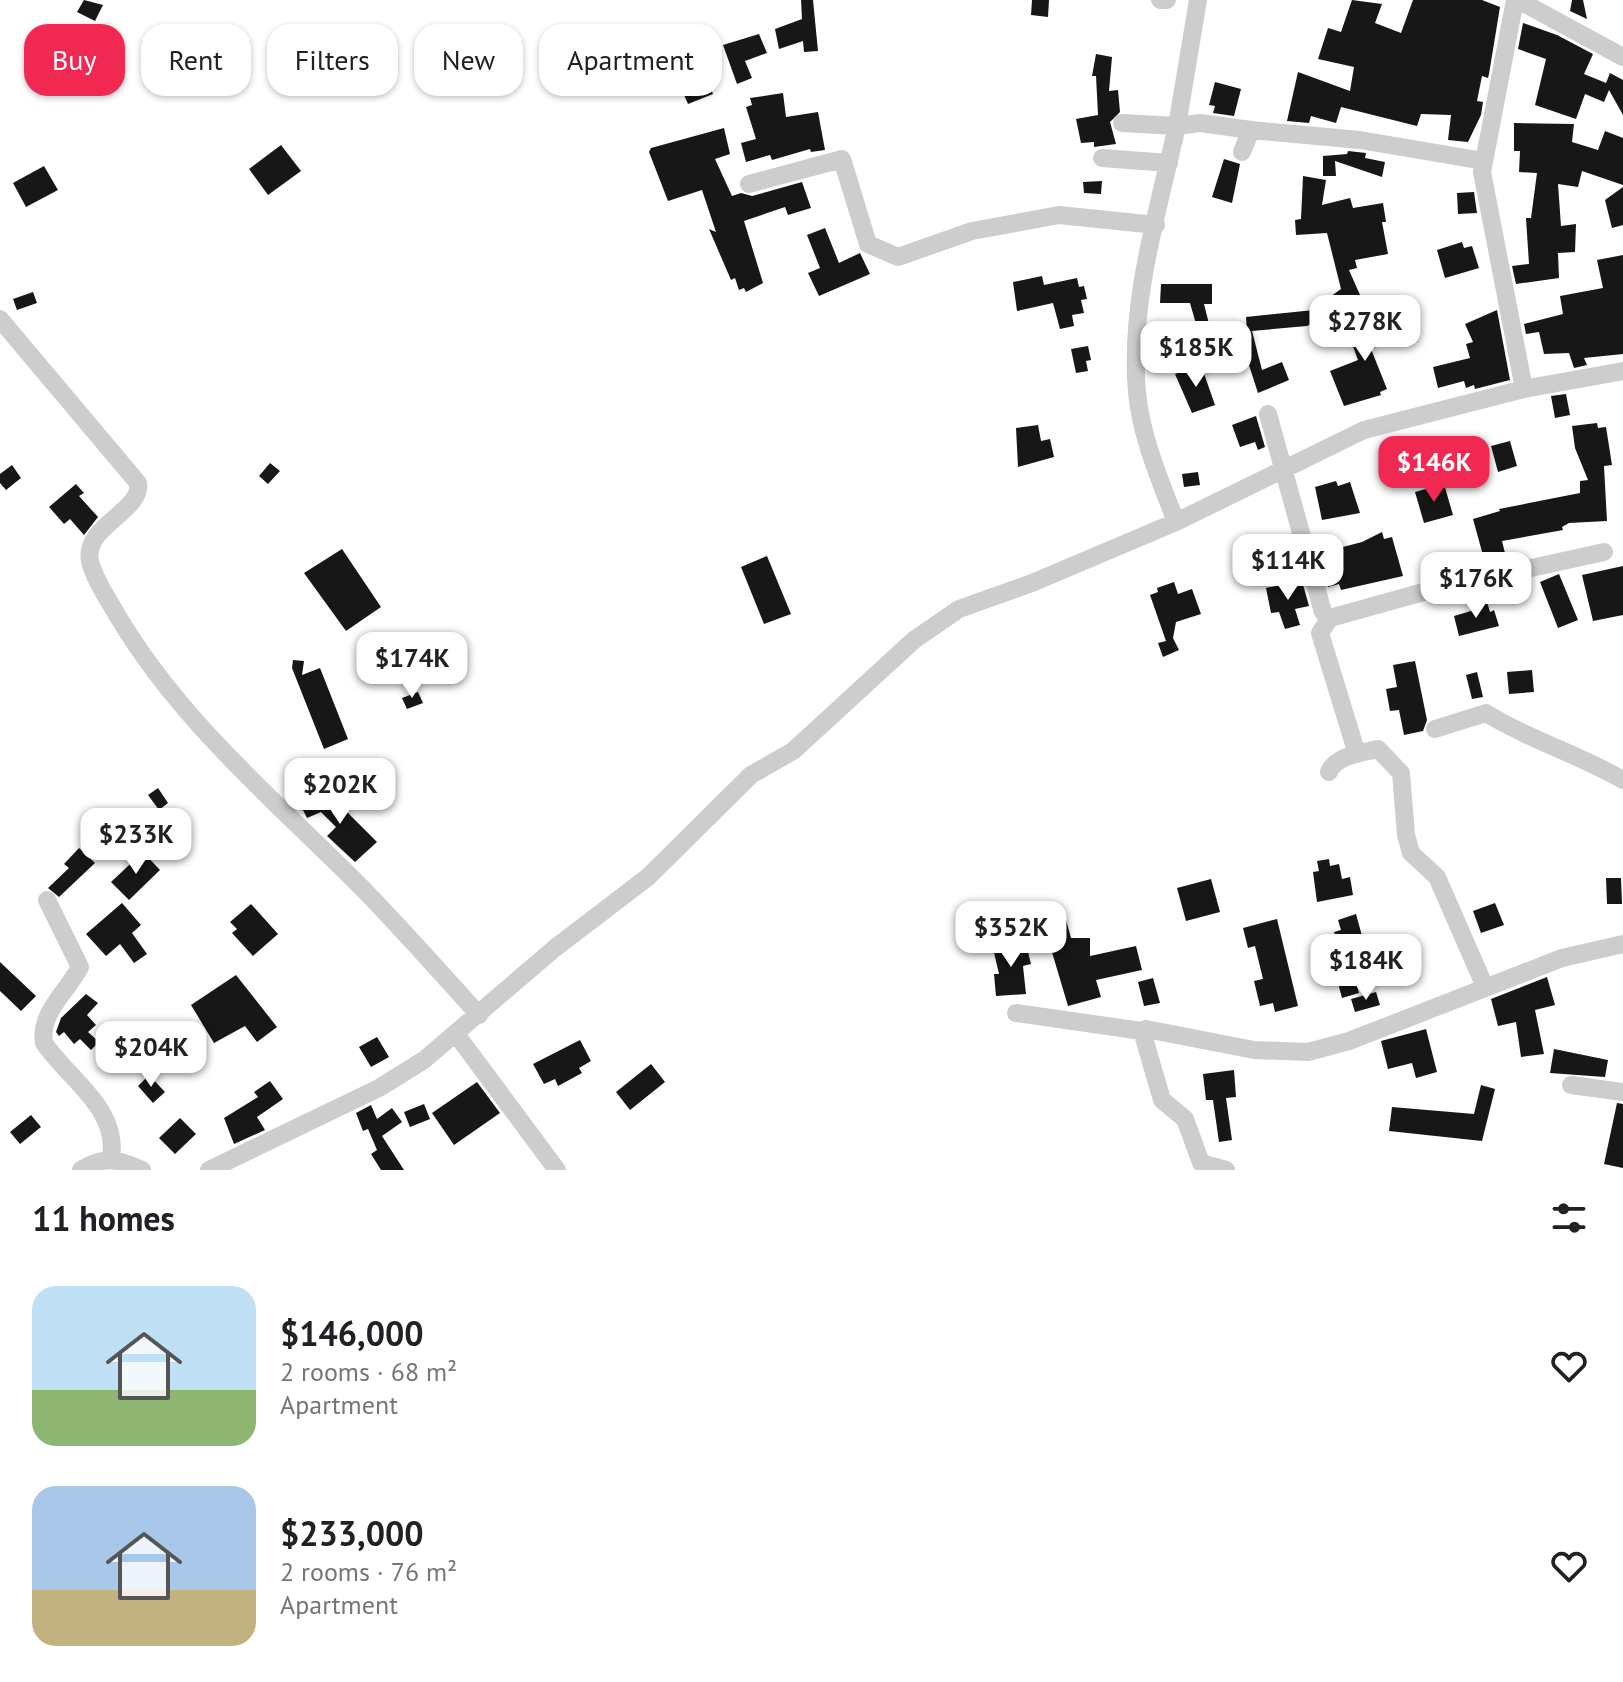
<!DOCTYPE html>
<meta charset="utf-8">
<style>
body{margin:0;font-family:"PT Sans",sans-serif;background:#f6f6f6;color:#202124;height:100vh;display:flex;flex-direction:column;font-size:30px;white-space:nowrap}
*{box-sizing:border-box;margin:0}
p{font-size:26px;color:#757577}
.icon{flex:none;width:44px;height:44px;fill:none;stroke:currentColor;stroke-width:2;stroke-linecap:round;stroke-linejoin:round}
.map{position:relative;height:1170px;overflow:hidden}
.side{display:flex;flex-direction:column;background:#fff;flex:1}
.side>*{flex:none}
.top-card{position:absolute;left:24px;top:24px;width:800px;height:72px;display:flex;gap:16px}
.price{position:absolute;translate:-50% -68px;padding:0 18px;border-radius:16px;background:#fff;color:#222;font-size:26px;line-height:52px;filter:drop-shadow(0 2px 4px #0008)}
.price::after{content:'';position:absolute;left:50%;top:48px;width:24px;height:18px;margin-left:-12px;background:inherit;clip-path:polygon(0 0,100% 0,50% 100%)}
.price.on{background:#f12852;color:#fff}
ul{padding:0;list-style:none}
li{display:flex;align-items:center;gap:24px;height:200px;padding:0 32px}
li span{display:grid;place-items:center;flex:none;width:224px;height:160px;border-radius:24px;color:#555}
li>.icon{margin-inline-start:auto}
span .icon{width:96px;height:96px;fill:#fffc;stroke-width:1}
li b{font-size:34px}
h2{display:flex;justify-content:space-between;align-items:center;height:96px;padding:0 32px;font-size:34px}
.pill{padding:0 28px;border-radius:24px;background:#fff;box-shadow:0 2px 6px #0004;font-size:28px;line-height:72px}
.pill.on{background:#f12852;color:#fff}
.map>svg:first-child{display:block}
</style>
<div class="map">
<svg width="1623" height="1170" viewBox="0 0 1623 1170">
<rect width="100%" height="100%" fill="#fff"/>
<path fill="#171717" d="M84 0 103 5 95 21 77 12Z
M801 0H813L818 51 804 52 803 41 779 49 775 29 802 19Z
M1032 0H1049L1048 17 1031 15Z
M1352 0 1382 4 1375 23 1401 33 1413 0H1482L1500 7 1489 74 1488 78 1482 76 1477 101 1483 102 1481 115 1468 142 1448 140 1451 115 1421 114 1417 126 1341 107 1336 123 1311 116 1309 123 1287 121 1298 72 1350 91 1354 67 1318 59 1328 28 1341 32Z
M1572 0H1583L1587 19 1570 11Z
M1523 23 1557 35 1593 54 1584 74 1606 83 1610 73 1623 80V115L1609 90 1604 102 1585 94 1576 119 1535 105 1546 59 1518 49Z
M674 29 681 46 659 56 654 43Z
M759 34 767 53 745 61 752 78 737 84 723 45Z
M1096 54 1112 57 1109 91 1118 90 1120 112 1110 122 1116 144 1094 147V142L1081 143 1076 119 1098 115 1096 76H1092Z
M554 62 561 79 550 84 542 66Z
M641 62 648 85 633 87 624 65Z
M706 77 713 94 688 104 681 88Z
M1215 82 1241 89 1234 116 1213 113 1215 106 1209 105Z
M783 93 786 117 818 112 825 150 811 152 810 149 772 160 770 155 746 162 741 143 756 139 746 107 752 105 750 98Z
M1514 123 1574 124 1572 142 1598 150 1605 131 1623 138V185L1582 171 1578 187 1558 184 1561 226 1576 224 1575 252 1558 253 1559 278 1516 284 1512 266 1529 264 1526 218H1531L1537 173 1519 172 1520 151H1514Z
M724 128 730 154 715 159 732 196 741 193 752 196 802 182 811 208 788 215 785 207 744 221 763 283 746 292 744 288 739 290 735 278 731 280 709 229 716 232 702 190 668 201 649 152 651 148Z
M281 145 301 171 268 195 249 169Z
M1348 151 1366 153 1365 158 1385 162 1382 177 1335 161 1336 176H1323V156L1347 154Z
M1224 159 1240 164 1232 203 1212 197Z
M44 166 58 190 26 207 13 183Z
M1303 176 1326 180 1322 205 1350 198 1353 208 1383 203 1386 222H1382L1388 254 1355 260 1357 268 1349 270 1360 295 1354 297 1358 305 1340 312 1338 307 1332 309 1327 299 1341 289 1327 233 1296 235 1295 220 1301 219Z
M1102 181 1101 194 1084 193 1083 182Z
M1623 187V225L1612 228 1605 200Z
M1474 192 1477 213 1458 214 1457 193Z
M825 228 839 263 860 253 870 274 819 296 808 273 820 268 807 235Z
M1462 242 1464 248 1472 246 1479 268 1445 278 1437 250Z
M1623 255V354L1584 358 1587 365 1574 368 1569 353 1544 354 1539 332 1526 334 1524 324 1563 314 1560 296 1603 288 1597 260Z
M1042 276 1044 285 1077 278 1079 287 1084 286 1087 299 1081 300 1084 313 1072 315 1074 326 1060 329 1053 303 1017 311 1013 282Z
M1161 284H1212V304H1204L1210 328 1198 331 1190 303H1160Z
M33 292 37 303 17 310 13 299Z
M1314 310 1315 322 1307 326 1252 331 1262 370 1282 362 1289 380 1258 393 1246 356 1232 359 1227 337 1252 331 1247 332 1246 317Z
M1497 310 1510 380 1475 389 1474 385 1466 388 1464 381 1438 388 1433 367 1470 358 1466 344 1473 342 1465 324Z
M1405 314 1408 325 1389 329 1394 339 1371 349 1387 389 1380 392 1381 395 1344 406 1330 371 1358 360 1348 333Z
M1088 346 1091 360 1086 361 1088 371 1076 373 1071 349Z
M1201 365 1215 405 1192 413 1175 374Z
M1566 394 1570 415 1555 418 1551 396Z
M1256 416 1265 447 1258 450 1255 442 1240 447 1232 425Z
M1597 423 1598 428 1606 427 1612 465 1604 466 1607 521 1569 523 1562 527 1563 530 1502 541 1505 553 1484 559 1473 519 1500 511 1499 509 1580 493V481L1588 480 1575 448 1572 426Z
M1038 425 1041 441 1050 439 1054 457 1018 467 1016 428Z
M1510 441 1517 466 1498 472 1491 446Z
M270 463 280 471 268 484 259 476Z
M12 465 21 478 6 490 0 483V474Z
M1198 472 1200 485 1184 487 1182 474Z
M1336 481 1338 486 1350 482 1360 513 1322 520 1315 487Z
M76 484 84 493 79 496 98 517 84 535 70 519 64 524 49 507Z
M1444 484 1453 515 1424 523 1415 492Z
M1382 532 1384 539 1392 537 1403 576 1341 590 1339 584 1328 587 1320 553 1362 542Z
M342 549 381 607 346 631 304 573Z
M767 556 791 614 764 624 741 567Z
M1623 566V615L1593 621 1582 575Z
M1559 574 1578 620 1558 628 1540 582Z
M1302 581 1309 606 1295 609 1300 625 1285 629 1279 612 1271 613 1266 588Z
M1174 582 1178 594 1192 589 1201 614 1176 622 1173 638 1179 650 1163 657 1158 643 1166 641 1150 595 1158 592 1157 588Z
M1487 602 1490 612 1494 610 1499 626 1459 636 1454 616 1471 611 1470 606Z
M293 660 304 661 302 675 320 668 348 739 324 749 292 668Z
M1415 661 1427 720 1423 731 1404 735 1399 710 1390 711 1386 689 1397 687 1393 665Z
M1532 670 1534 692 1509 694 1507 672Z
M1477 672 1483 697 1472 699 1466 675Z
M418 692 423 703 407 709 402 698Z
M158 788 168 803 159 810 148 795Z
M328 790 338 815 344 809 377 842 355 862 327 836 336 827 321 812 307 818 299 802Z
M79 848 95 863 59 897 48 888 69 868 64 864Z
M143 852 160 870 129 900 111 882Z
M1329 859 1330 866 1339 864 1342 879 1350 877 1353 895 1317 902 1313 872 1319 871 1317 861Z
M1606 878H1621L1622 904H1607Z
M1211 879 1220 912 1186 921 1177 888Z
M122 903 141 925 132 933 147 954 134 963 120 944 106 956 86 934Z
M1495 903 1504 925 1481 933 1473 911Z
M251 904 278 934 253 956 232 933 237 929 230 922Z
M1356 914 1370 965 1353 969 1345 944 1338 946 1334 932 1341 930 1338 920Z
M1065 916 1071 938H1090V956L1136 946 1142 970 1096 980 1101 997 1068 1006 1043 922Z
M1277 919 1298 1006 1275 1012 1273 1003 1260 1006 1254 981 1263 979 1255 946 1248 948 1243 928Z
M1025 940 1031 964 1023 966 1026 994 996 996 994 974H999L993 948Z
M0 962 36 996 21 1011 0 991Z
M1351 967 1359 993 1342 998 1335 972Z
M236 975 277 1027 257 1042 245 1026 214 1043 191 1005Z
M1547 977 1555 1005 1535 1010 1544 1054 1521 1057 1516 1022 1498 1026 1491 999Z
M1153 978 1160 1003 1144 1006 1138 982Z
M1376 992 1380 1005 1355 1012 1351 999Z
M86 994 98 1003 87 1015 96 1025 88 1032 99 1042 91 1050 80 1039 74 1044 64 1032 59 1036 56 1032 61 1018Z
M1426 1029 1437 1072 1416 1078 1412 1063 1388 1069 1381 1041Z
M377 1037 389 1057 371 1067 359 1047Z
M580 1040 591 1061 579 1068 582 1073 558 1086 555 1079 544 1084 533 1064Z
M1554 1049 1608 1060 1605 1077 1550 1073Z
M651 1064 665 1082 630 1110 616 1092Z
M1234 1070 1236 1097 1226 1098 1232 1140 1219 1142 1213 1100H1206L1203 1074Z
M149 1075 165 1092 153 1103 138 1086Z
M270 1081 283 1099 257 1117 265 1130 234 1144 224 1118 258 1097 254 1092Z
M477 1082 500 1113 454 1145 432 1113Z
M1481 1085 1495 1089 1482 1141 1389 1131 1392 1107 1474 1114Z
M1617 1103 1623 1104V1168L1604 1164Z
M424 1104 430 1119 410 1127 404 1112Z
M371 1105 377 1119 392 1108 402 1122 382 1136 404 1170H381L371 1154 377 1150 368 1129 363 1131 356 1113Z
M31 1115 41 1127 20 1144 10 1132Z
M180 1118 196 1134 175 1154 159 1138Z"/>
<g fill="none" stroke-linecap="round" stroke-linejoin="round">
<path stroke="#cdcdcd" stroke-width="18" d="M1160 0H1167
M1515 0 1482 172 1524 389
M1518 0 1623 57
M1122 123 1177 126 1198 0
M1242 152 1251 130 1360 140 1484 161
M1102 158 1169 163
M749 184 842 159 868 244 898 257 972 231 1059 215 1156 225
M0 319 138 483C143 511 83 526 90 561 94 579 108 599 117 615 181 723 277 802 364 890 403 930 441 973 479 1015
M1268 414 1323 612 1330 618 1427 591 1604 552
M1176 522C1160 480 1141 437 1137 392 1129 304 1158 211 1177 126L1200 123 1251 130
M1330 618 1320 633 1357 754
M1435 729 1486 713C1529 740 1578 754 1623 780
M1329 772C1336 755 1362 753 1378 749L1401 773 1406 835 1411 853 1437 877 1485 987
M47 900 80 967C67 992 39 1013 44 1043 70 1081 119 1108 111 1159
M1016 1013 1142 1031
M456 1034 557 1170
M1571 1085 1623 1092
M81 1170C105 1155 118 1159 142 1170
M209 1170 379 1088 424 1060 555 948 648 877 751 775 793 751 914 640 959 609 1032 583 1176 522 1364 430 1524 389 1623 371
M1226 1170 1201 1163 1185 1119 1162 1100 1142 1031 1146 1029 1254 1050 1308 1052 1349 1041 1562 958 1623 944"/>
</g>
</svg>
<b class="price" style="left:1365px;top:363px">$278K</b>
<b class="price" style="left:1196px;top:389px">$185K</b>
<b class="price on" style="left:1434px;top:504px">$146K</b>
<b class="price" style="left:1288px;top:602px">$114K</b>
<b class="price" style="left:1476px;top:620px">$176K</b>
<b class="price" style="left:412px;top:700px">$174K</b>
<b class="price" style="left:340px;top:826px">$202K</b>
<b class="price" style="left:136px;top:876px">$233K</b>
<b class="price" style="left:1011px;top:969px">$352K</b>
<b class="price" style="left:1366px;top:1002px">$184K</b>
<b class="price" style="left:151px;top:1089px">$204K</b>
<div class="top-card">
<a class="pill on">Buy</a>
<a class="pill">Rent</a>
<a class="pill">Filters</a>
<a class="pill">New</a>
<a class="pill">Apartment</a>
</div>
</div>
<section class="side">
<h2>11 homes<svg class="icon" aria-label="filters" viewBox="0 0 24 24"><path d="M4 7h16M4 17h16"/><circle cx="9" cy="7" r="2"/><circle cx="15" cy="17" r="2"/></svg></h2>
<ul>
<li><span style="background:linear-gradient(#bfe0f5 65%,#8fb573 0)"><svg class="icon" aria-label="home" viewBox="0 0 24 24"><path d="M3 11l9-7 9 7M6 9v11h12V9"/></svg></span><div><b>$146,000</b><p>2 rooms · 68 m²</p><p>Apartment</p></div><svg class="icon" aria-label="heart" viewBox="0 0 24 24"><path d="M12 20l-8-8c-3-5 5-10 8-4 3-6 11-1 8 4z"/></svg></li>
<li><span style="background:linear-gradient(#a9c7e8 65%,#c2b280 0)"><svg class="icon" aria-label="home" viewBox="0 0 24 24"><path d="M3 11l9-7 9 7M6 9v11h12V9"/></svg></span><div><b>$233,000</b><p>2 rooms · 76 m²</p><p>Apartment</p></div><svg class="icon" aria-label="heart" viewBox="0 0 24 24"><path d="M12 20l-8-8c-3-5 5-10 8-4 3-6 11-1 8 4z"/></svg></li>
</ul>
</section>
